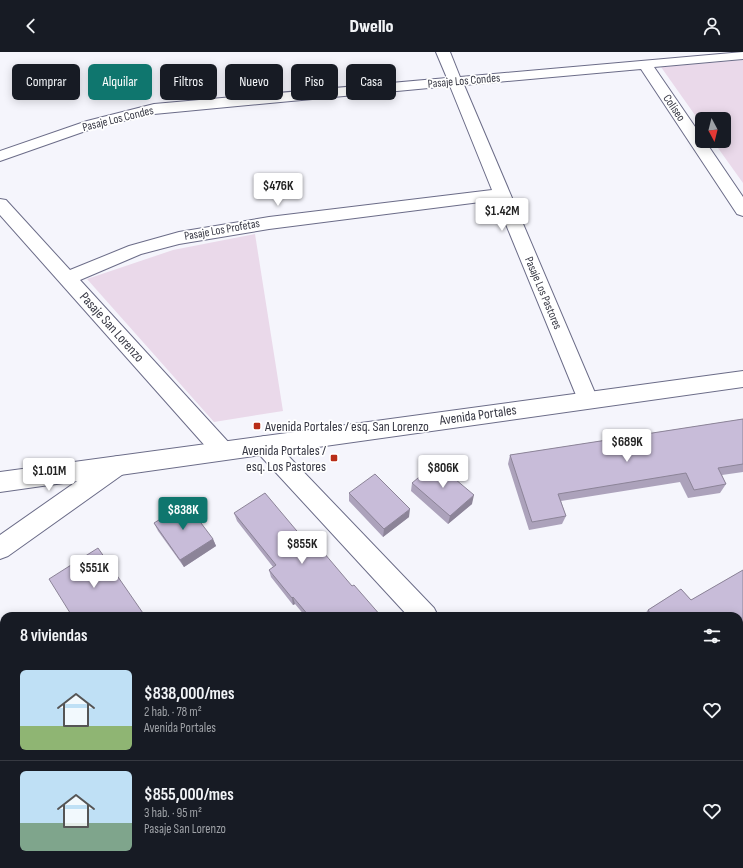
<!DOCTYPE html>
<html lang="es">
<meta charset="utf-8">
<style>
body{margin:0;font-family:"Sofia Sans Condensed",sans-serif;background:#242831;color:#f1f3f6;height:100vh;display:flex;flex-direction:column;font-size:15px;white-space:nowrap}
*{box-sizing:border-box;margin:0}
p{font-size:13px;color:#9ea1a6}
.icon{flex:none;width:22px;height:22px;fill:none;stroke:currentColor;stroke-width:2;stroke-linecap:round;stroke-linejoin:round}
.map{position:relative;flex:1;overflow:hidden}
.details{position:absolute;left:0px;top:560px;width:743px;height:256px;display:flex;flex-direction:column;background:#171b24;border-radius:12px 12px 0 0;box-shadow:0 2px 10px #0003}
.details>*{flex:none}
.banner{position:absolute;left:12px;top:12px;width:400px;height:36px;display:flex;gap:8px}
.needle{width:26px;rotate:173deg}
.tools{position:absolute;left:695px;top:60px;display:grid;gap:8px}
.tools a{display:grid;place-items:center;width:36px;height:36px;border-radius:6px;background:#171b24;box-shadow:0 2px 10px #0003;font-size:20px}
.price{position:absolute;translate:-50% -34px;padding:0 9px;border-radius:4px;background:#fff;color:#222;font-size:13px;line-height:26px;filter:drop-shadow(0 1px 2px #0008)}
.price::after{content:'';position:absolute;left:50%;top:24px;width:12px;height:9px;margin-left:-6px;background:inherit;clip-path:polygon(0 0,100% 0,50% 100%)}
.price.on{background:#0f766e;color:#fff}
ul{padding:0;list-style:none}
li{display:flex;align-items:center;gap:12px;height:100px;padding:0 20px}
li+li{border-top:1px solid #363941}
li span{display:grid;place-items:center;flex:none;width:112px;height:80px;border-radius:6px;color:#555}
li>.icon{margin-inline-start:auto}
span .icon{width:48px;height:48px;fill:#fffc;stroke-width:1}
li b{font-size:17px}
h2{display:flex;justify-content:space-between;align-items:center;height:48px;padding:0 20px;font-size:17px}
.pill{padding:0 14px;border-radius:6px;background:#171b24;box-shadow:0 2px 10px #0003;font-size:14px;line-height:36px}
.pill.on{background:#0f766e;color:#fff}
header{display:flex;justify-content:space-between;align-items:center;height:52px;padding:0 20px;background:#171b24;font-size:18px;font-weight:800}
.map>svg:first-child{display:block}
</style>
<header><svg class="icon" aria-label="back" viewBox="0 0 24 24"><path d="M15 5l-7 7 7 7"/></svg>Dwello<svg class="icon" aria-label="person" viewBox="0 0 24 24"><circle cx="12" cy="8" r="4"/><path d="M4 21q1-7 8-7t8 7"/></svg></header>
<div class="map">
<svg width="743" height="816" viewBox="0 0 743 816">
<rect width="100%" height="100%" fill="#f5f5fc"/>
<path fill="#ead9ea" d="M743 8V131L713 89H724V67H702V73L661 15Z
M255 182 283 359 214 370 87 227 173 198Z
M739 741 743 748V816H693L689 812H739Z"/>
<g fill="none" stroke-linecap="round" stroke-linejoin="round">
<g stroke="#6b6c88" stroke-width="2">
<path id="minor" d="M436 0H450L460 25 743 0V7L654 15 702 85V89H705L743 145V164L737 162 641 17 464 33 598 348 595 354 588 356 581 354 578 348 496 148 269 177 179 192 141 202 80 228 231 393 234 399 231 405 223 408 215 405 0 163V147L6 148 70 218 129 194 179 180 269 165 492 138 450 34 154 62 97 75 0 109V99L87 69 154 52 447 26Z
M264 384 272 387 434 556 438 564H408L256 399 253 393 256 387Z
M118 404 126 406 129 413 126 420 8 504 0 507V483L110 406Z
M743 611V638L739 640V613Z
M739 702 743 704V735L739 733Z
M644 812H676L678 816H646Z"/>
</g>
<g stroke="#6b6c88" stroke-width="2">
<path id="tertiary" d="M0 629 4 630V662L0 661Z
M83 812H114L116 816H85Z"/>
</g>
<g stroke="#6b6c88" stroke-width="2">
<path id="secondary" d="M743 319V335L0 440V420Z"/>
</g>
<use href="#minor" fill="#fff" fill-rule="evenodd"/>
<use href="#tertiary" fill="#fff" fill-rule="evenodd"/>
<use href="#secondary" fill="#fff" fill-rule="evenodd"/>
</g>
<path fill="#aca2bb" d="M743 367V420L722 423 726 432 720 441 688 446 680 430 561 449 566 464 562 472 529 478 508 412 510 403Z
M412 431 472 452 448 472 411 439Z
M349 441 409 465 383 485 349 449Z
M234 461 307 491 352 534 381 564H305L295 552 293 553 271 525 269 518 273 515 237 469Z
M154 471 213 487 216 494 184 515 158 479Z
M743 518V588L739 590V564H643L648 558 681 537 691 548Z
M523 812H614L617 816H526Z"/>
<path fill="#8c8498" d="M474 443 472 452 448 472 450 464Z
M410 457 409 465 383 485 384 477Z
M213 487 216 494 184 515 180 508Z
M293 545 295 552 293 553 292 546Z"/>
<path fill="#c8bcd9" stroke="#8c8498" d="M743 367V412L718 416 726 432 694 438 686 421 558 442 566 464 532 470 510 403Z
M436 411 474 443 450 464 412 431Z
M375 422 410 457 384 477 349 441Z
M265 441 307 491 313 488 352 534 354 533 381 564H309L293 545 292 546 269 518 276 513 234 461Z
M186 451 213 487 180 508 154 471Z
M98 496 145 564H72L49 527Z
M743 518V587L739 589V564H652L648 558 681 537 691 548Z
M245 812H330L333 816H248Z
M528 812H614L617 816H532Z"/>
<g fill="#b92d18" stroke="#fff" stroke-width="1.5">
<rect x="253" y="370" width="8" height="8" rx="2"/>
<rect x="330" y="402" width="8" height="8" rx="2"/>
</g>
<g text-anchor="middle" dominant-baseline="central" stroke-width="3.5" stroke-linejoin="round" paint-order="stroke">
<g font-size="12" fill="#373844" stroke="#fff">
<text transform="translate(464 29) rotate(-5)">Pasaje Los Condes</text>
<text transform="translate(674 56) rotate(56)">Coliseo</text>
<text transform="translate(118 67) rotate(-14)">Pasaje Los Condes</text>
<text transform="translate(222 178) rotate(-10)">Pasaje Los Profetas</text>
<text transform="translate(543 241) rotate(67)">Pasaje Los Pastores</text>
</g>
<g font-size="14" fill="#373844" stroke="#fff">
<text transform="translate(112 275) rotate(48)">Pasaje San Lorenzo</text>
<text transform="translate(478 363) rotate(-8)">Avenida Portales</text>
</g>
<g font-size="14" fill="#373844" stroke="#fff" text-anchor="start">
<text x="265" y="374">Avenida Portales / esq. San Lorenzo</text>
<text x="326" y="398" text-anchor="end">Avenida Portales /<tspan x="326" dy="16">esq. Los Pastores</tspan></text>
</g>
</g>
</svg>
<div class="tools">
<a><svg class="needle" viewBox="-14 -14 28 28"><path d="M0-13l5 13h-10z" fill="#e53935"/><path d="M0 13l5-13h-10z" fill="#9ea1a6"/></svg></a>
</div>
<b class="price" style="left:278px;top:155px">$476K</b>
<b class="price" style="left:502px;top:180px">$1.42M</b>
<b class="price" style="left:627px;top:411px">$689K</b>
<b class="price" style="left:443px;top:437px">$806K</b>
<b class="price" style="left:49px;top:440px">$1.01M</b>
<b class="price on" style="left:183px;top:479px">$838K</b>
<b class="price" style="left:302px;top:513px">$855K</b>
<b class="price" style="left:94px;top:537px">$551K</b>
<div class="banner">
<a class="pill">Comprar</a>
<a class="pill on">Alquilar</a>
<a class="pill">Filtros</a>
<a class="pill">Nuevo</a>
<a class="pill">Piso</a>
<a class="pill">Casa</a>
</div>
<section class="details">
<h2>8 viviendas<svg class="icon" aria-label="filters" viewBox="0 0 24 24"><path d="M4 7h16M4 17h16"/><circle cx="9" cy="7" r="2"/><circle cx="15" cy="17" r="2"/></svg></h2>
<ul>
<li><span style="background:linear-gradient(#bfe0f5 70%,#8fb573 0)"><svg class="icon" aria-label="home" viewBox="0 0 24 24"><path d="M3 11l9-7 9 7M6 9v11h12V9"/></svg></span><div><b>$838,000/mes</b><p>2 hab. · 78 m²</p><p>Avenida Portales</p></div><svg class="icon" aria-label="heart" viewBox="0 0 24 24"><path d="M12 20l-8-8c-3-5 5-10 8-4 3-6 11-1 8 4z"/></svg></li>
<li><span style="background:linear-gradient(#bfe0f5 65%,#7fa58c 0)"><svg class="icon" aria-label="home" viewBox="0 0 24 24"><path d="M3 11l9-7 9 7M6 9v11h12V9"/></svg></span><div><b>$855,000/mes</b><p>3 hab. · 95 m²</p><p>Pasaje San Lorenzo</p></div><svg class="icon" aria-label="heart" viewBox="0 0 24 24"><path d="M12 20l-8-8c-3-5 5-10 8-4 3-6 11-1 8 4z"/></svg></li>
</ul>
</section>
</div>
